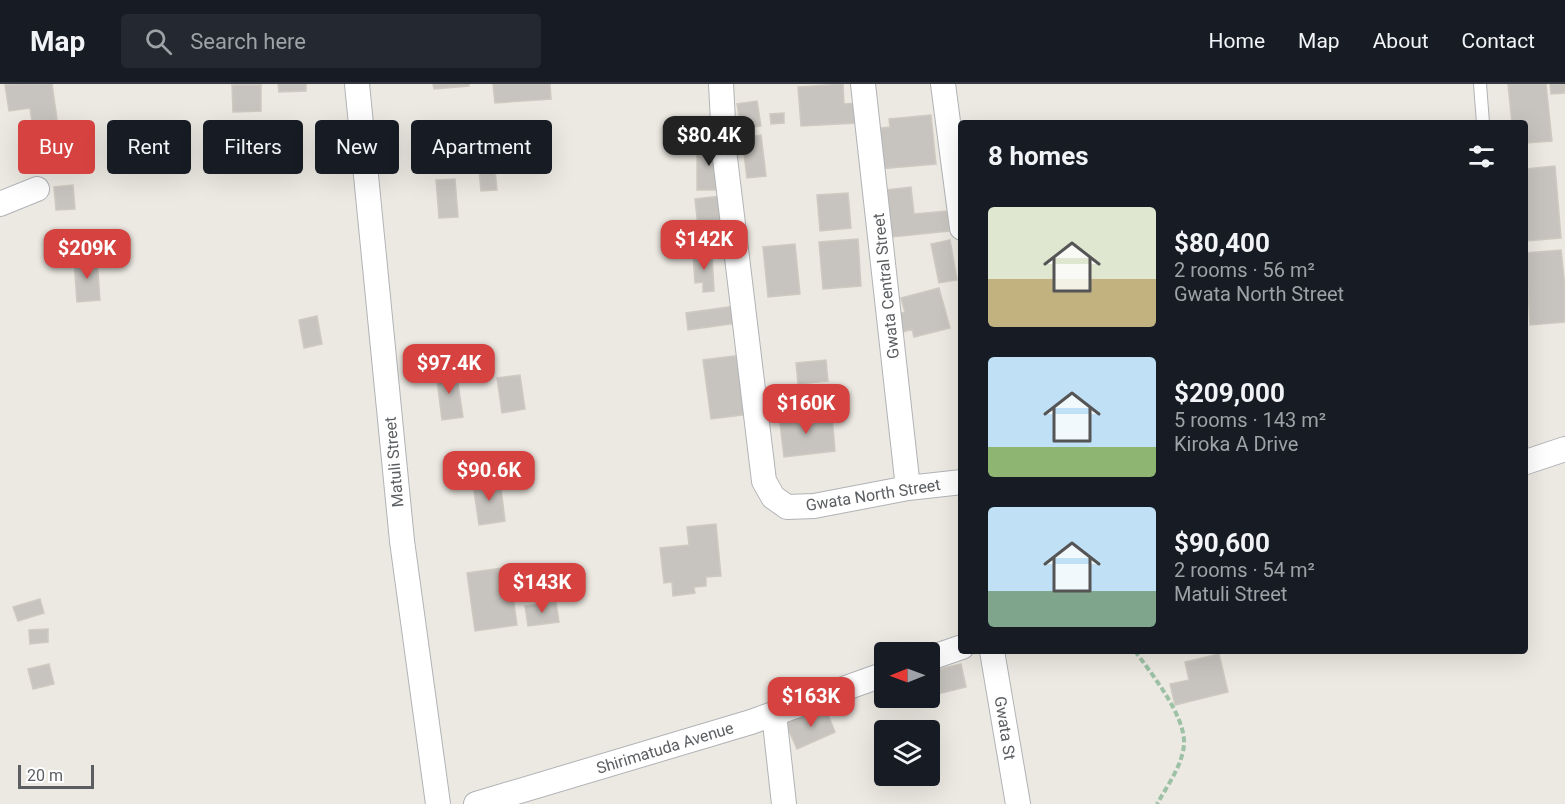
<!DOCTYPE html>
<meta charset="utf-8">
<style>
body{margin:0;font-family:Roboto,sans-serif;background:#242831;color:#f1f3f6;height:100vh;display:flex;flex-direction:column;font-size:22px;white-space:nowrap}
*{box-sizing:border-box;margin:0}
p{font-size:20px;color:#9ea1a6}
.icon{flex:none;width:33px;height:33px;fill:none;stroke:currentColor;stroke-width:2;stroke-linecap:round;stroke-linejoin:round}
.map{position:relative;flex:1;overflow:hidden}
.panel{position:absolute;left:958px;top:36px;width:570px;height:534px;display:flex;flex-direction:column;background:#171b24;border-radius:6px;box-shadow:0 6px 24px #0002}
.panel>*{flex:none}
.banner{position:absolute;left:18px;top:36px;width:570px;height:54px;display:flex;gap:12px}
.needle{width:39px;rotate:269deg}
.buttons{position:absolute;left:874px;top:558px;display:grid;gap:12px}
.buttons a{display:grid;place-items:center;width:66px;height:66px;border-radius:6px;background:#171b24;box-shadow:0 6px 24px #0002;font-size:30px}
.scale{position:absolute;left:18px;bottom:15px;width:76px;box-sizing:border-box;padding-left:6px;border:3px solid #5b5e61;border-top:0;font-size:16px;line-height:21px;white-space:nowrap;color:#5b5e61;-webkit-text-stroke:4px #fff;paint-order:stroke}
.price{position:absolute;translate:-50% -51px;padding:0 14px;border-radius:12px;background:#d5423f;color:#fff;font-size:20px;line-height:39px;filter:drop-shadow(0 2px 3px #0008)}
.price::after{content:'';position:absolute;left:50%;top:36px;width:18px;height:14px;margin-left:-9px;background:inherit;clip-path:polygon(0 0,100% 0,50% 100%)}
.price.active{background:#222;color:#fff}
ul{padding:0;list-style:none}
li{display:flex;align-items:center;gap:18px;height:150px;padding:0 30px}
li span{display:grid;place-items:center;flex:none;width:168px;height:120px;border-radius:6px;color:#555}
li>.icon{margin-inline-start:auto}
span .icon{width:72px;height:72px;fill:#fffc;stroke-width:1}
li b{font-size:26px}
h2{display:flex;justify-content:space-between;align-items:center;height:72px;padding:0 30px;font-size:26px}
.pill{padding:0 21px;border-radius:6px;background:#171b24;box-shadow:0 6px 24px #0002;font-size:21px;line-height:54px}
.pill.active{background:#d5423f;color:#fff}
header{display:flex;align-items:center;gap:36px;box-sizing:border-box;height:84px;padding:0 30px;background:#171b24;border-bottom:2px solid #363941}
header strong{font-size:28px}
nav{display:flex;gap:33px;margin-inline-start:auto;font-size:21px}
.search{width:420px;height:54px;background:#242831;display:flex;align-items:center;gap:15px;box-sizing:border-box;padding:0 21px;border-radius:6px;color:#9ea1a6;font-size:22px}
.map>svg:first-child{display:block}
</style>
<header>
<strong>Map</strong>
<div class="search"><svg class="icon" aria-label="search" viewBox="0 0 24 24"><circle cx="10" cy="10" r="6"/><path d="M15 15l6 6"/></svg>Search here</div>
<nav><a>Home</a><a>Map</a><a>About</a><a>Contact</a></nav>
</header>
<div class="map">
<svg width="1565" height="720" viewBox="0 0 1565 720">
<rect width="100%" height="100%" fill="#ece9e2"/>
<path fill="#c7c4bf" stroke="#cfcac1" stroke-width="1.5" d="M52 0 59 49 34 53 30 24 9 27 5 1Z
M278 0H306V7L279 8Z
M433 0H469V2L434 5Z
M493 0H550L551 15 495 19Z
M843 0 844 20 857 19 858 39 801 42 798 3Z
M1508 0H1546L1552 57 1526 59V39H1512Z
M1550 0H1565V9L1551 10Z
M232 1H261V27L233 28Z
M757 17 761 42 741 44 737 20Z
M784 29V39L771 40 770 30Z
M931 31 936 80 879 85 875 45 890 43 889 35Z
M761 51 766 92 747 94 742 54Z
M697 60H720V106H697Z
M1555 82 1561 154 1526 157V85Z
M495 85 497 106 481 107 479 86Z
M455 95 458 133 439 134 436 96Z
M73 101 75 125 56 126 54 103Z
M911 103 914 130 947 127 949 147 882 154 878 107Z
M848 109 851 144 820 147 817 111Z
M721 112 724 151 699 153 695 115Z
M858 155 861 202 823 205 819 158Z
M950 156 957 196 939 199 931 160Z
M795 160 800 210 768 213 763 163Z
M1561 166 1565 203V238L1530 241 1526 169Z
M712 169 714 207 703 208V198L695 199 693 170Z
M97 175 100 216 77 218 74 177Z
M939 204 950 244 914 253 912 245 903 248 898 230 905 228 901 214Z
M742 221 744 238 688 246 686 229Z
M317 232 322 260 304 264 299 236Z
M742 271 750 330 711 335 703 276Z
M826 276 828 297 798 300 796 279Z
M456 286 463 333 442 336 436 289Z
M520 291 525 325 502 329 497 294Z
M798 329 799 336 832 332 835 367 784 373 779 331Z
M495 380 496 391 477 393 476 382Z
M500 396 505 437 479 441 473 400Z
M716 440 721 492 706 493V502L694 503 695 509 673 512 672 498 664 499 660 464 689 461 687 443Z
M509 483 517 541 475 547 467 489Z
M40 515 44 529 18 537 13 523Z
M556 518 559 538 528 542 525 522Z
M48 545V558L30 560 29 546Z
M1219 570 1228 608 1175 621 1170 600 1189 596 1185 578Z
M49 580 54 600 33 605 28 585Z
M961 580 966 603 930 612V587Z
M825 623 835 648 797 665 786 640Z"/>
<g fill="none" stroke-linecap="round" stroke-linejoin="round">
<g stroke="#b0b3b6" stroke-width="14">
<path id="lane" d="M1480 0 1483 39"/>
</g>
<g stroke="#b0b3b6" stroke-width="26">
<path id="street" d="M357 0 402 457 438 720
M721 0 725 74 764 397 773 413 787 423 814 422 908 404 962 398
M863 0 908 404
M943 0 962 144
M0 120 37 105
M1526 378 1565 365
M992 567 1018 720
M930 574 962 563
M774 630 784 720
M476 720 751 638 885 590"/>
</g>
<path stroke="#9cc1a4" stroke-width="4" stroke-dasharray="6 3" stroke-linecap="butt" d="M1135 567C1151 589 1186 632 1184 661 1182 682 1167 702 1157 720"/>
<use href="#lane" stroke="#fff" stroke-width="12"/>
<use href="#street" stroke="#fff" stroke-width="24"/>
</g>
<g text-anchor="middle" dominant-baseline="central" stroke-width="5" stroke-linejoin="round" paint-order="stroke">
<g font-size="16" fill="#5b5e61" stroke="#fff">
<text transform="translate(886 202) rotate(-96)">Gwata Central Street</text>
<text transform="translate(394 378) rotate(-95)">Matuli Street</text>
<text transform="translate(873 411) rotate(-9)">Gwata North Street</text>
<text transform="translate(1005 644) rotate(81)">Gwata St</text>
<text transform="translate(665 664) rotate(-17)">Shirimatuda Avenue</text>
</g>
</g>
</svg>
<div class="buttons">
<a><svg class="needle" viewBox="-14 -14 28 28"><path d="M0-13l5 13h-10z" fill="#e53935"/><path d="M0 13l5-13h-10z" fill="#9ea1a6"/></svg></a>
<a><svg class="icon" aria-label="layers" viewBox="0 0 24 24"><path d="M12 4l9 5-9 5-9-5zM3 14l9 5 9-5"/></svg></a>
</div>
<div class="scale">20 m</div>
<b class="price active" style="left:709px;top:83px">$80.4K</b>
<b class="price" style="left:704px;top:187px">$142K</b>
<b class="price" style="left:87px;top:196px">$209K</b>
<b class="price" style="left:449px;top:311px">$97.4K</b>
<b class="price" style="left:806px;top:351px">$160K</b>
<b class="price" style="left:489px;top:418px">$90.6K</b>
<b class="price" style="left:542px;top:530px">$143K</b>
<b class="price" style="left:811px;top:644px">$163K</b>
<div class="banner">
<a class="pill active">Buy</a>
<a class="pill">Rent</a>
<a class="pill">Filters</a>
<a class="pill">New</a>
<a class="pill">Apartment</a>
</div>
<section class="panel">
<h2>8 homes<svg class="icon" aria-label="filters" viewBox="0 0 24 24"><path d="M4 7h16M4 17h16"/><circle cx="9" cy="7" r="2"/><circle cx="15" cy="17" r="2"/></svg></h2>
<ul>
<li><span style="background:linear-gradient(#dfe7d0 60%,#c2b280 0)"><svg class="icon" aria-label="home" viewBox="0 0 24 24"><path d="M3 11l9-7 9 7M6 9v11h12V9"/></svg></span><div><b>$80,400</b><p>2 rooms · 56 m²</p><p>Gwata North Street</p></div></li>
<li><span style="background:linear-gradient(#bfe0f5 75%,#8fb573 0)"><svg class="icon" aria-label="home" viewBox="0 0 24 24"><path d="M3 11l9-7 9 7M6 9v11h12V9"/></svg></span><div><b>$209,000</b><p>5 rooms · 143 m²</p><p>Kiroka A Drive</p></div></li>
<li><span style="background:linear-gradient(#bfe0f5 70%,#7fa58c 0)"><svg class="icon" aria-label="home" viewBox="0 0 24 24"><path d="M3 11l9-7 9 7M6 9v11h12V9"/></svg></span><div><b>$90,600</b><p>2 rooms · 54 m²</p><p>Matuli Street</p></div></li>
</ul>
</section>
</div>
